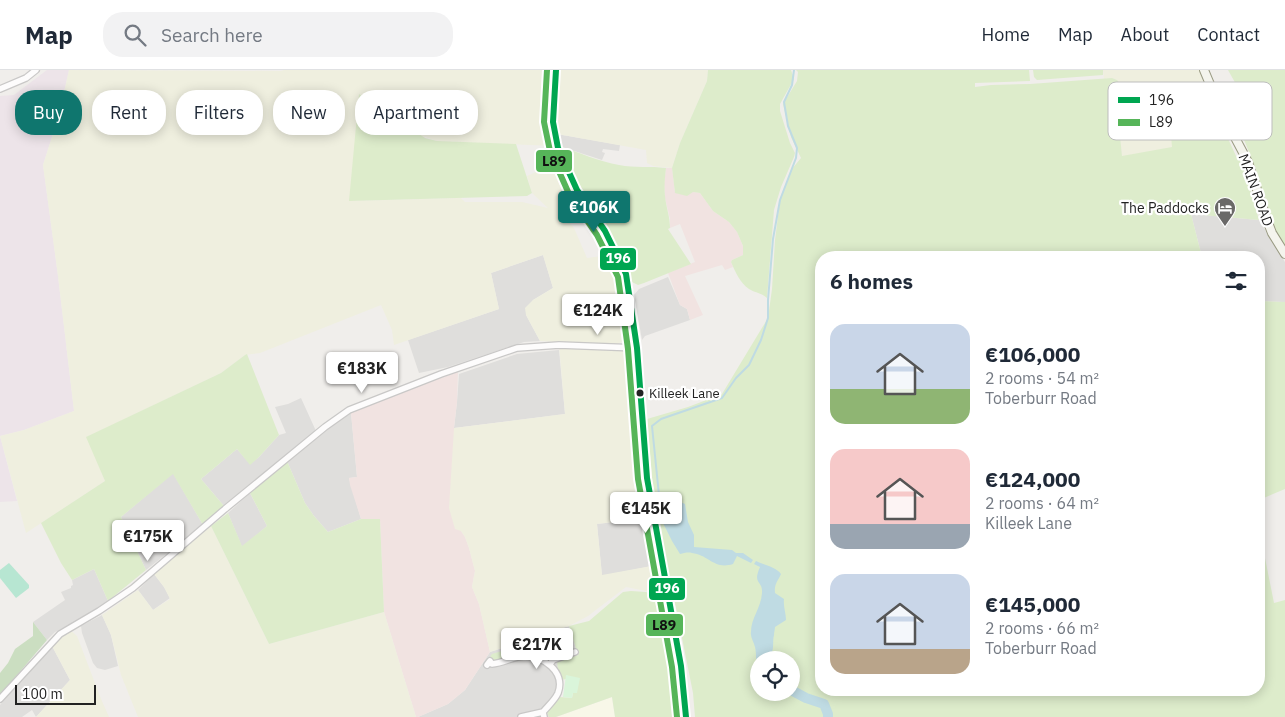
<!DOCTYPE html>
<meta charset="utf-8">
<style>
body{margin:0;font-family:"IBM Plex Sans",sans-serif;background:#f2f2f3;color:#1f2937;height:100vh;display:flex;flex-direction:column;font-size:19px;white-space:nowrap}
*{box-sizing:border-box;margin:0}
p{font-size:16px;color:#747a83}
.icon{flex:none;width:28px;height:28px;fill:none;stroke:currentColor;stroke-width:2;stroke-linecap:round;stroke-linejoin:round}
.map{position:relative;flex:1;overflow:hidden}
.details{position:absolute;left:815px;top:181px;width:450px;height:445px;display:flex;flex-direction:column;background:#fff;border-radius:20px;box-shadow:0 2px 12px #0003}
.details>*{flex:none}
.banner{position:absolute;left:15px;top:20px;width:475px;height:45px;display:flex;gap:10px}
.fabs{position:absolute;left:750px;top:581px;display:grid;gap:10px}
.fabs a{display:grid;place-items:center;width:50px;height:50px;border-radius:50%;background:#fff;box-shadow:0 2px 12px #0003;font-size:25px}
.scale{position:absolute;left:15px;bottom:12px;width:81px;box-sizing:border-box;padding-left:5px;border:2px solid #222;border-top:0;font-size:14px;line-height:18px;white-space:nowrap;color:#222;-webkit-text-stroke:4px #fff;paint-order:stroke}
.price{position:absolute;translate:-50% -42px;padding:0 11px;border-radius:5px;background:#fff;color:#222;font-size:16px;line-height:32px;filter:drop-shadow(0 1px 2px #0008)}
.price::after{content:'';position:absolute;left:50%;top:30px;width:15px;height:11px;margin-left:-8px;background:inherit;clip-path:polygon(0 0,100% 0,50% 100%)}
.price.active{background:#0f766e;color:#fff}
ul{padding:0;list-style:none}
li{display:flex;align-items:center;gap:15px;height:125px;padding:0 15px}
li span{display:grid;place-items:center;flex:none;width:140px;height:100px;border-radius:15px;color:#555}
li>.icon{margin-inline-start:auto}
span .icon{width:60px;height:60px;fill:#fffc;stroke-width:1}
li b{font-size:21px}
h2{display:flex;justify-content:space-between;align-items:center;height:60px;padding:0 15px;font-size:21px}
.chip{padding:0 18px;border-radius:20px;background:#fff;box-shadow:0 2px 12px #0003;font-size:18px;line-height:45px}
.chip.active{background:#0f766e;color:#fff}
header{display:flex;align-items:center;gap:30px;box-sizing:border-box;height:70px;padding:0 25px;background:#fff;border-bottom:1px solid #e0e1e3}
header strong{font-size:24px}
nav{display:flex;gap:28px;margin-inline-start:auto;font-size:18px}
.search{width:350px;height:45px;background:#f2f2f3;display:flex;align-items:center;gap:12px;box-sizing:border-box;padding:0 18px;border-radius:20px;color:#747a83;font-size:19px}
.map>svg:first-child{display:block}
</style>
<header>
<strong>Map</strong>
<div class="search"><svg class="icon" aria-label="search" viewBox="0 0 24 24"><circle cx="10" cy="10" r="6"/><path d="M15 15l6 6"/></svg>Search here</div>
<nav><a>Home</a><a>Map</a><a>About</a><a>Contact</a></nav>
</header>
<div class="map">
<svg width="1285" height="647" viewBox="0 0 1285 647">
<rect width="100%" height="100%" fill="#f0eeeb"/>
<path fill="#dfdedc" d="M557 64 620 75 619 81 603 79 602 82 605 83 602 90 559 76Z
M1191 144 1259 150 1285 192V232L1259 231V188L1202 187Z
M543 185 553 218 533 230 526 245 540 271 524 272 448 297 419 303 408 270 499 239 491 203Z
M668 207 680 235 687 239 690 250 645 266 642 270 634 225 639 219Z
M559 280 565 344 454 358 457 332 459 304 517 284Z
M301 328 316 361 261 409 224 436 201 409 237 379 250 394 259 387 279 365 286 363 275 337 288 334Z
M351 343 357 407 349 408 361 449 328 462 314 446 305 433 287 391 333 353Z
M173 403 203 455 146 500 121 447Z
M250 423 267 456 242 477 228 443Z
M645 448 657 495 602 506 597 454Z
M94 499 108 531 98 540 55 562 47 570 33 552 65 530 61 522 71 518V516L73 515 72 510Z
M154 504 164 517 170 528 153 540 138 520Z
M102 545 111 565 118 596 105 600 97 598 93 593 82 563 81 556Z
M569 556 578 585 558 599 562 610 560 627 547 643 549 647H418L448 634 465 620 490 582Z
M52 576 70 610 36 647 32 640 22 647H0V635L21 609Z"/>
<path fill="#f1e3e1" d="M666 98H672L675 123 693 122 700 123 713 141 729 152 737 162 743 176V185L732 190 731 192 733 197 725 200 722 195 685 206 703 245 690 250 687 239 680 235 668 203 695 192 680 154 670 158V149L665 128 664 114Z
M458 302 457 332 454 358 461 461 465 467 469 478 475 501 472 517 479 534 490 582 465 620 448 634 418 647H416L384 542 380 449H361L350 415 349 408 357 407 351 343 358 337Z"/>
<path fill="#ede4e9" d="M47 0H69L59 45 43 95 58 206 74 341 24 360 0 366 17 431 0 432V26L14 25Z"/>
<path fill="#f8f7e8" d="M612 627 615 647H556Z"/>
<path fill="#efefdf" d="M69 0 281 1 284 0H551L549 60 552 76 437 71 425 67 350 131 461 128 465 132H522L548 138 532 123 527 106 558 92 587 133 559 148 568 151 574 158 587 188 609 185 626 266 622 272 611 276 540 271 526 245 525 238 533 230 553 218 543 185 491 203 499 239 394 275 392 260 381 235 260 283 245 285 221 303 87 367 105 411 26 463 0 366 24 360 74 341 58 206 43 95 59 45Z
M558 0H708L707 11 680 73 672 98 653 96 647 93 646 80 557 64Z
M1103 0H1200L1203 13 1209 27 1187 32V42L1173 49 1170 54 1173 77 1122 87 1119 56 1127 55 1117 10 1112 8 1104 9Z
M559 275 637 278 649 448 597 454 602 505 657 495 661 524 626 517 588 546 569 556 490 582 479 534 472 517 475 501 469 478 465 467 461 461 455 459 449 438 454 358 565 344Z
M211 456 269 574 384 542 416 647H138L121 605 111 565 102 545 138 520 153 540 170 529 164 517 154 504Z
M70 560 77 566 101 629 109 647H36L70 610 52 576 63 565Z"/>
<path fill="#ddeccb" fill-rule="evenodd" d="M708 0H791L794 9 780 34V41L790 73 795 83 794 87 781 117 774 140 767 228C760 222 755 223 749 219 740 213 735 201 731 192L732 190 743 185V176L737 162 729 152 713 141 700 123 693 122 687 126 675 123 672 98 680 73 707 11Z
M796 0H1029L1030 11 975 13V17L991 15 1030 14 1112 8 1117 10 1121 15 1127 55 1119 56 1122 86 1172 77 1170 54 1173 49 1187 42V32L1209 27 1236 86 1241 91 1248 111 1259 150 1191 144 1202 187 821 188V620H1259V458L1274 533 1285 530V647H695L693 623 674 528 655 443 647 349 688 337 722 324 768 248 772 219 775 170 780 130 791 100 801 88 791 67 783 34 797 11 798 2ZM759 590H791V622H759Z
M1033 0H1103V5L1037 10 1034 7Z
M1228 0H1285V179L1272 156 1264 132 1256 100 1245 72 1227 41 1242 25Z
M359 24 425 68 437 71 516 74 532 123 527 126 349 131Z
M559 76C578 82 600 92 619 95 635 98 650 96 666 98 665 107 664 116 665 126 666 137 670 146 670 158L668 159 691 194 644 213 638 215 632 212C624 188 614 172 601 150 586 126 571 102 559 76Z
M1259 231 1285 232V419L1259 430Z
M247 284 279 365 259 387 250 395 237 379 201 409 224 436 203 455 173 404 121 447 146 500 108 531 94 499 72 510 61 493 41 453 105 411 86 367 221 303 245 285Z
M287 391 305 433 314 446 328 462 361 449H380L384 542 269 574 211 456 228 443 242 476 267 456 250 423Z
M631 521 646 522 661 528 676 607 680 647H615L612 627 556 647H549L547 643 560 627 572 628 573 623H576L567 605 566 609 562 610 558 599 557 592 578 585 569 556 589 551 623 522Z
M522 575 524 582 531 583 530 585 496 592 490 587 492 584Z"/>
<path fill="#cbdec1" d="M33 552 47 570 0 625V603L8 593 15 579 33 566Z"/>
<path fill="#daf5da" d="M566 605 580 608 577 623H573L572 628 563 627Z"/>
<path fill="#b7e6d2" d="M9 493 29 515V518L16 528 0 508V500Z"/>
<path fill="#bfdbe3" d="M680 432 685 434 688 452 694 465V477L732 480 736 483H743L753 490 751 493 737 486 733 494C714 500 709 485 692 483 688 482 684 483 680 484L672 471 658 443 660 434Z
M756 491C764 495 776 497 781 504 778 511 774 514 775 523L784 529C783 536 786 543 786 550L775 557C775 559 774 562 774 565 772 573 775 578 770 586L756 589C756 585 756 581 755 577 754 572 750 567 751 562 751 548 761 538 762 523 763 510 752 515 760 497L754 494Z"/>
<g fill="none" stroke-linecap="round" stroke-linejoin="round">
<path stroke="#bfdbe3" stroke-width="2" d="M660 435 652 356 661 349 722 328 736 308 749 295 761 270 768 248V230L773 169 780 130 796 88 797 78 788 56 784 32 792 15 794 0"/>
<path stroke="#bfdbe3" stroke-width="10" d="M770 586 773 590
M791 620 806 628 824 634 828 644V647"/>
<g stroke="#c9c8c7" stroke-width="8">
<path id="minor" d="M556 0 553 52 558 78 577 120 605 161 626 204 629 220 637 278 647 408 653 446 661 483 681 596 686 647
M0 19 26 8 36 0
M550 594 553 590 575 582
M487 595 490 591 492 594C503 593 513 587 523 586 543 585 566 602 558 623 555 630 548 636 543 642
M0 629 60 564 99 541 133 518 225 439 325 357 349 340 441 304 517 278 559 275 637 278
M521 647 543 642 544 647"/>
</g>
<g stroke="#999a82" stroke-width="10">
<path id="secondary" d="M1204 0 1222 43 1248 92 1267 150 1272 163 1285 184"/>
</g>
<use href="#minor" stroke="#fdfcfc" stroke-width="5.5"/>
<use href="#secondary" stroke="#f4f4ed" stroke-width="8"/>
<g stroke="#fff" stroke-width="10">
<path id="bus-1" d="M556 0 553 52 558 78 577 120 605 161 626 204 637 278 647 408 681 596 686 647"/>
</g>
<g stroke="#fff" stroke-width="10">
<path id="bus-2" d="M547 0 544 52 550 81 569 124 597 165 618 207 628 279 638 409 672 597 677 647"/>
</g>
<use href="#bus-1" stroke="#00a651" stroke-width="6"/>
<use href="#bus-2" stroke="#56b559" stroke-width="6"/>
</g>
<defs>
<g id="hotel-pin" transform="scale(1.125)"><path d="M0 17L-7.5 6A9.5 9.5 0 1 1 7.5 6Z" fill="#6a6968" stroke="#fff"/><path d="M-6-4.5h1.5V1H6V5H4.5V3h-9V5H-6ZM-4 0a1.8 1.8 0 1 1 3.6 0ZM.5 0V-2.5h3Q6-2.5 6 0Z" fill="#fff"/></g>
</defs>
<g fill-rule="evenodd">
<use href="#hotel-pin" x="1225" y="138"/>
</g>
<circle fill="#222" stroke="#fff" stroke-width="2" cx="640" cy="323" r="4.5"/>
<g text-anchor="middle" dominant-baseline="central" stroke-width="4.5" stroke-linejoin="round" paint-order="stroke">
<g font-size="13" fill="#222" stroke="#fff" text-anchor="start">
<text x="649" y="323">Killeek Lane</text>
</g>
<g font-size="14" fill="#222" stroke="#fff">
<text transform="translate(1256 120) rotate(70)">MAIN ROAD</text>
</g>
<g font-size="14" fill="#222" stroke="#fff" text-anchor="end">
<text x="1209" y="138">The Paddocks</text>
</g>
</g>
<rect x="1108" y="12" width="164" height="58" rx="8" fill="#fff" stroke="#bdbdbd" stroke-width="1"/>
<rect x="1118" y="27" width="22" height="6" fill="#00a651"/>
<rect x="1118" y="49" width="22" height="7" fill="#56b559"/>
<g font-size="14" fill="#222">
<text x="1149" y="35">196</text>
<text x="1149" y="57">L89</text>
</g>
<g stroke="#fff" stroke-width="2">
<rect x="535" y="79" width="38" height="24" rx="5" fill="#56b559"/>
<rect x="599" y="177" width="38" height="24" rx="5" fill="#00a651"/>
<rect x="648" y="507" width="38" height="24" rx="5" fill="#00a651"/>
<rect x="645" y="543" width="39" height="24" rx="5" fill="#56b559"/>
</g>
<g font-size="14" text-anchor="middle" font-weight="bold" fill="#fff">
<text x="618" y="193">196</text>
<text x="667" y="523">196</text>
</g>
<g font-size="14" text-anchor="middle" font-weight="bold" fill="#111">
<text x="554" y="96">L89</text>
<text x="664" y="560">L89</text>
</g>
</svg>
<div class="fabs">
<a><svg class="icon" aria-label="locate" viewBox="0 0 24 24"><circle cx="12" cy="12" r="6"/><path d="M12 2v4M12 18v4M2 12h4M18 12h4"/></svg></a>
</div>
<div class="scale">100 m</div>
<b class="price active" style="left:594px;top:163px">€106K</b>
<b class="price" style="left:598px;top:266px">€124K</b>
<b class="price" style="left:362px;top:324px">€183K</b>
<b class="price" style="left:646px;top:464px">€145K</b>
<b class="price" style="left:148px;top:492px">€175K</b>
<b class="price" style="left:537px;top:600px">€217K</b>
<div class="banner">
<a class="chip active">Buy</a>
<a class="chip">Rent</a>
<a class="chip">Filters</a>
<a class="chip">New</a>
<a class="chip">Apartment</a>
</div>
<section class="details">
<h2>6 homes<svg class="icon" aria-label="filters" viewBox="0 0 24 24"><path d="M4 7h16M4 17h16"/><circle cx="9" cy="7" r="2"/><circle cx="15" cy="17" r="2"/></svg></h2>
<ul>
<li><span style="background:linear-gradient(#c9d6e8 65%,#8fb573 0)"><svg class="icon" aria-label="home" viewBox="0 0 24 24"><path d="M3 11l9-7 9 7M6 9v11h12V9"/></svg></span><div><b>€106,000</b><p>2 rooms · 54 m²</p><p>Toberburr Road</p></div></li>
<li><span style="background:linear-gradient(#f6c9c9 75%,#9aa5b1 0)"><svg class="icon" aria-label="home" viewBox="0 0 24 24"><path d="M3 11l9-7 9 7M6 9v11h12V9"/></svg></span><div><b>€124,000</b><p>2 rooms · 64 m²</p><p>Killeek Lane</p></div></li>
<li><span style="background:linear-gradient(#c9d6e8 75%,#b9a48a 0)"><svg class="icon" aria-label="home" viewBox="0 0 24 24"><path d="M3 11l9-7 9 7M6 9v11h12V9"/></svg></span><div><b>€145,000</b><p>2 rooms · 66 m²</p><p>Toberburr Road</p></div></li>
</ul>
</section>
</div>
